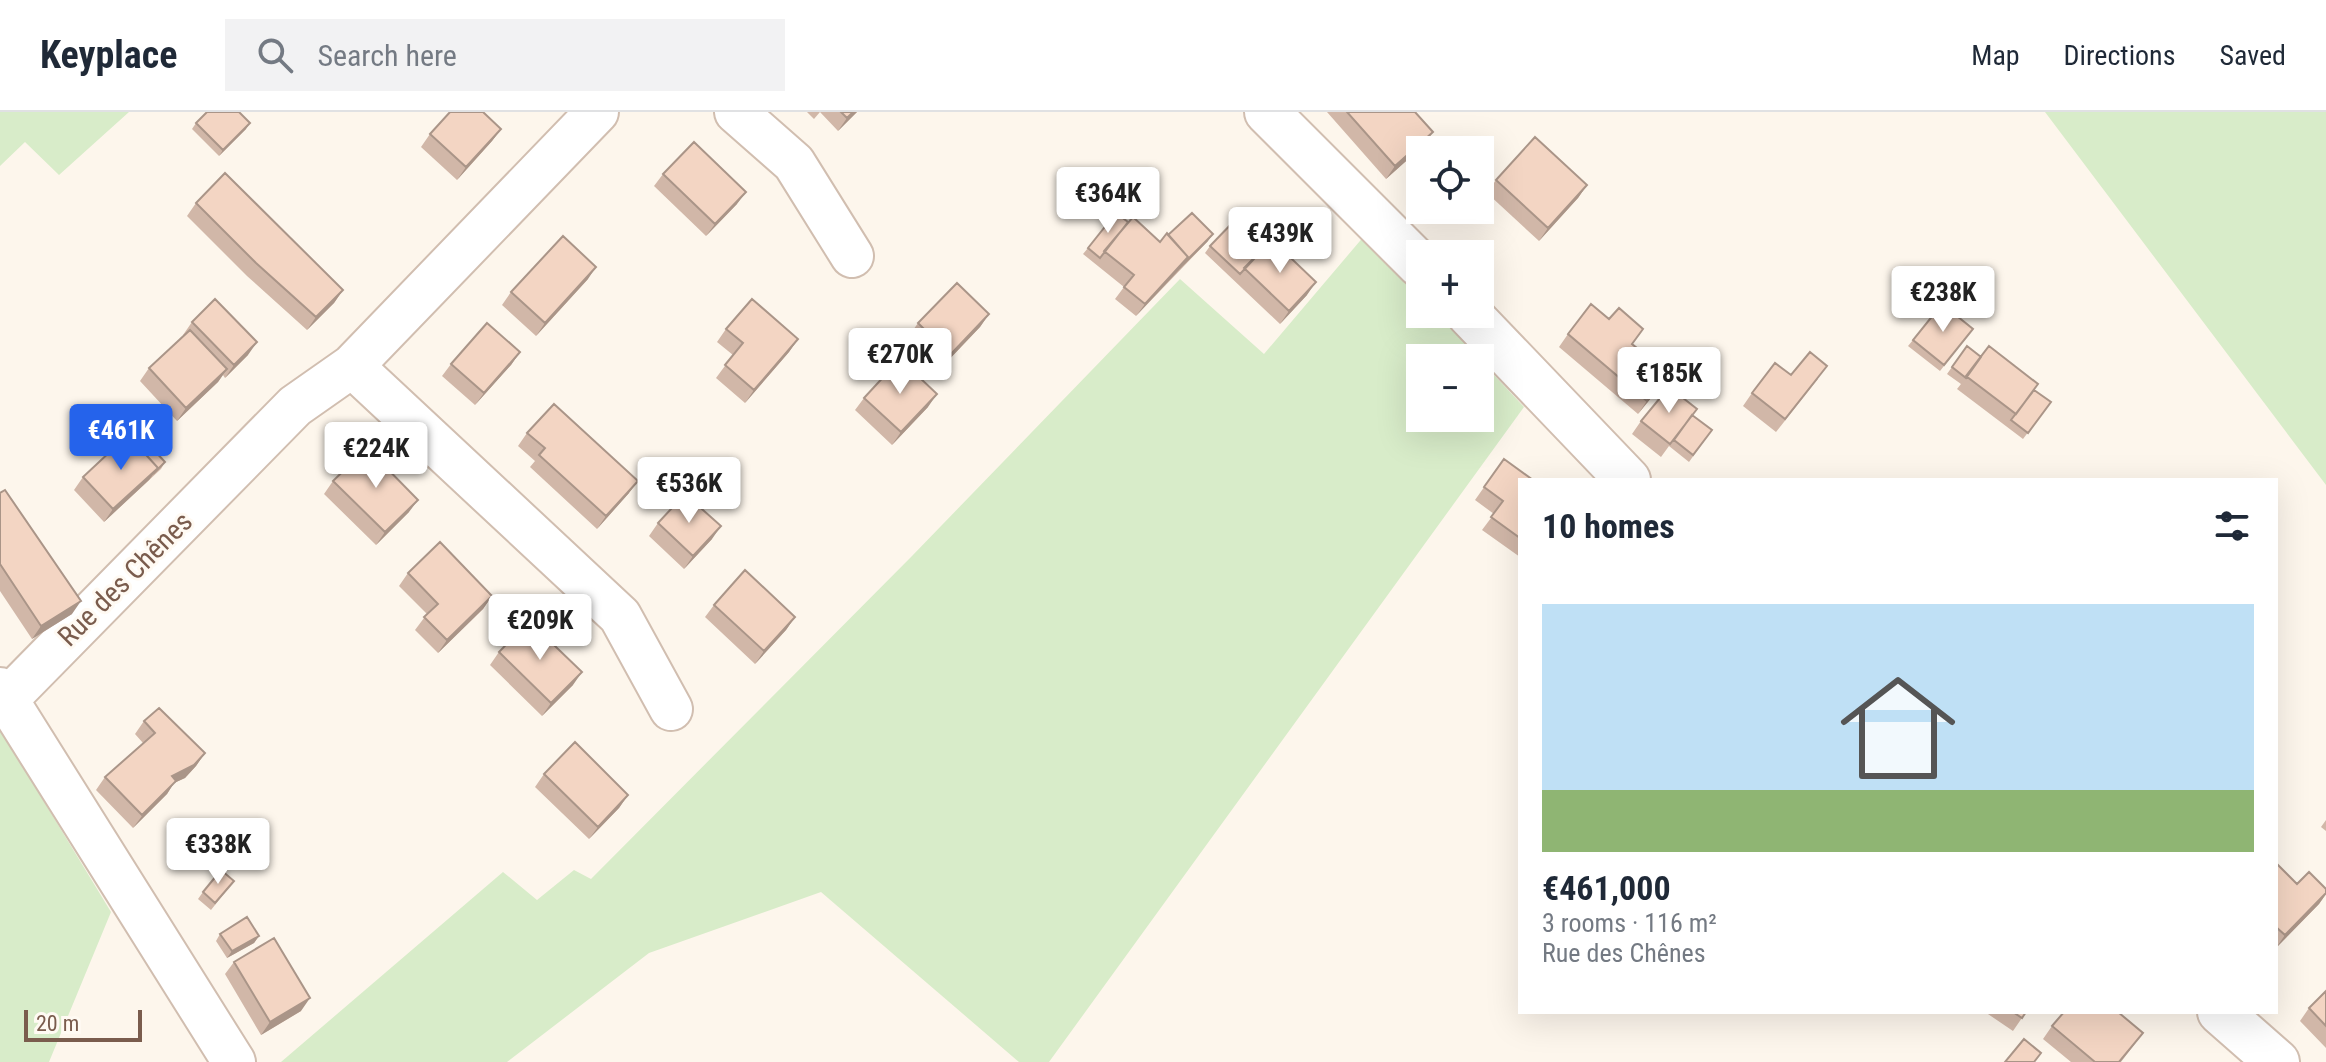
<!DOCTYPE html>
<meta charset="utf-8">
<style>
body{margin:0;font-family:"Roboto Condensed",sans-serif;background:#f2f2f3;color:#1f2937;height:100vh;display:flex;flex-direction:column;font-size:30px;white-space:nowrap}
*{box-sizing:border-box;margin:0}
p{font-size:26px;color:#747a83}
.icon{flex:none;width:44px;height:44px;fill:none;stroke:currentColor;stroke-width:2;stroke-linecap:round;stroke-linejoin:round}
.map{position:relative;flex:1;overflow:hidden}
.drawer{position:absolute;left:1518px;top:366px;width:760px;height:536px;display:flex;flex-direction:column;background:#fff;border-radius:0px;box-shadow:0 8px 32px #0002}
.drawer>*{flex:none}
.controls{position:absolute;left:1406px;top:24px;display:grid;gap:16px}
.controls a{display:grid;place-items:center;width:88px;height:88px;border-radius:0px;background:#fff;box-shadow:0 8px 32px #0002;font-size:40px}
.scale{position:absolute;left:24px;bottom:20px;width:118px;box-sizing:border-box;padding-left:8px;border:4px solid #7a5c4d;border-top:0;font-size:22px;line-height:28px;white-space:nowrap;color:#7a5c4d;-webkit-text-stroke:6px #fffaf3;paint-order:stroke}
.price{position:absolute;translate:-50% -68px;padding:0 18px;border-radius:8px;background:#fff;color:#222;font-size:26px;line-height:52px;filter:drop-shadow(0 2px 4px #0008)}
.price::after{content:'';position:absolute;left:50%;top:48px;width:24px;height:18px;margin-left:-12px;background:inherit;clip-path:polygon(0 0,100% 0,50% 100%)}
.price.current{background:#2563eb;color:#fff}
ul{padding:0;list-style:none}
li{display:grid;align-content:center;gap:16px;height:424px;padding:0 24px}
li span{display:grid;place-items:center;height:248px;border-radius:0px;color:#555}
li>.icon{margin-inline-start:auto}
span .icon{width:144px;height:144px;fill:#fffc;stroke-width:1}
li b{font-size:34px}
h2{display:flex;justify-content:space-between;align-items:center;height:96px;padding:0 24px;font-size:34px}
header{display:flex;align-items:center;gap:48px;box-sizing:border-box;height:112px;padding:0 40px;background:#fff;border-bottom:2px solid #e0e1e3}
header strong{font-size:38px}
nav{display:flex;gap:44px;margin-inline-start:auto;font-size:28px}
.search{width:560px;height:72px;background:#f2f2f3;display:flex;align-items:center;gap:20px;box-sizing:border-box;padding:0 28px;border-radius:0px;color:#747a83;font-size:30px}
.map>svg:first-child{display:block}
</style>
<header>
<strong>Keyplace</strong>
<div class="search"><svg class="icon" aria-label="search" viewBox="0 0 24 24"><circle cx="10" cy="10" r="6"/><path d="M15 15l6 6"/></svg>Search here</div>
<nav><a>Map</a><a>Directions</a><a>Saved</a></nav>
</header>
<div class="map">
<svg width="2326" height="950" viewBox="0 0 2326 950">
<rect width="100%" height="100%" fill="#fdf6ec"/>
<path fill="#d8ecc9" d="M0 0H129L59 63 25 30 0 54Z
M2045 0H2326V373Z
M1365 123 1420 183V202H1438L1479 246H1420V306H1480V248L1524 295 1049 950H1019L821 780 649 841 507 950H281L503 760 537 788 574 758 591 767 912 444 1180 167 1264 242Z
M0 617 111 800 49 950H0Z"/>
<g fill="none" stroke-linecap="round" stroke-linejoin="round">
<g stroke="#d1beb0" stroke-width="46">
<path id="minor" d="M736 0 794 51 852 144
M352 254 620 504 671 597
M0 577 234 950
M7 587 295 294 352 254 597 0"/>
</g>
<g stroke="#d1beb0" stroke-width="48">
<path id="tertiary" d="M1267 0 1420 153
M1469 202 1628 368
M2220 900 2277 950"/>
</g>
<use href="#minor" stroke="#fff" stroke-width="42"/>
<use href="#tertiary" stroke="#fff" stroke-width="44"/>
</g>
<path fill="#d1b7a8" d="M807 0H857L838 19 820 0 814 7Z
M1327 0H1415L1424 33 1386 67Z
M196 11 246 17 219 44 192 17Z
M501 17 492 29 457 68 421 35 430 22Z
M663 62 737 92 706 124 654 74Z
M1496 68 1587 73 1578 86 1539 129 1487 81Z
M1079 74 1119 81 1098 105 1074 81Z
M196 91 343 178 334 191 307 218 247 164 187 104Z
M1128 110 1160 130 1168 123 1208 129 1136 204 1115 187 1124 175 1083 142 1088 136Z
M1210 134 1307 183 1280 212 1205 141Z
M588 167 536 224 502 193 511 180Z
M989 202 980 215 941 256 909 224 918 211Z
M1609 207 1632 232 1660 275 1638 302 1559 235 1568 222Z
M192 210 248 243 225 266 223 263 218 270 177 309 140 269 149 256 184 224 183 223Z
M726 217 798 227 789 240 745 291 716 266 733 243 717 230Z
M1973 217 1940 259 1908 234 1913 228Z
M1967 234 1981 245 2034 278 2051 290 2023 327 1957 277 1961 272 1947 262Z
M520 240 511 253 475 293 442 264 451 252Z
M1791 263 1818 267 1776 320 1743 294 1752 281Z
M864 286 928 295 892 333 855 298Z
M1692 303 1712 318 1689 350 1669 334 1661 345 1632 322 1641 309Z
M116 321 165 350 161 357 104 410 74 378 83 365 117 334 111 328Z
M527 321 629 381 597 417 530 355 535 349 518 334Z
M1504 347 1520 368V445L1482 418 1494 402 1475 388Z
M333 369 409 400 376 433 324 382Z
M0 381 72 502 32 527 0 479Z
M658 411 712 427 684 457 649 424Z
M408 461 492 484 483 497 438 541 415 518 427 502 399 474Z
M714 493 795 505 786 518 755 552 705 505Z
M499 540 573 573 542 604 490 553Z
M144 609 205 641 196 654 185 666 174 671 167 682 133 716 96 678 105 665 143 631 135 622Z
M544 662 628 683 619 696 589 727 535 675Z
M2326 708V719L2321 715Z
M2276 751 2297 772 2326 782 2319 792 2276 836Z
M234 769 211 798 198 787 203 780Z
M220 822 259 824 254 831 227 846 216 829Z
M234 850 301 899 261 923 225 862Z
M2326 879V936L2300 909 2309 896Z
M1985 900H2026L2013 919Z
M2052 914 2143 921 2121 950H2071L2043 927Z"/>
<path fill="#aa9588" d="M853 0H857L838 19 847 6Z
M250 11 246 17 219 44 223 38Z
M501 17 492 29 457 68 466 55Z
M1433 20 1424 33 1386 67 1395 54Z
M1587 73 1578 86 1539 129 1548 116Z
M746 80 737 92 706 124 715 112Z
M1213 122 1208 129 1179 158 1184 151Z
M1188 145 1179 158 1136 204 1145 192Z
M596 155 588 167 536 224 545 211Z
M1316 170 1307 183 1280 212 1289 199Z
M343 178 334 191 307 218 316 205Z
M989 202 980 215 941 256 950 243Z
M798 227 789 240 745 291 754 278Z
M257 230 248 243 225 266 234 253Z
M520 240 511 253 475 293 484 281Z
M227 257 218 270 177 309 186 296Z
M1669 262 1660 275 1638 302 1647 289Z
M937 282 928 295 892 333 901 320Z
M158 356 149 368 104 410 113 397Z
M638 369 629 381 597 417 606 404Z
M418 388 409 400 376 433 385 420Z
M721 414 712 427 684 457 693 444Z
M492 484 483 497 438 541 447 528Z
M81 489 72 502 32 527 41 514Z
M795 505 786 518 755 552 764 539Z
M582 560 573 573 542 604 551 591Z
M205 641 196 654 185 666 174 671 167 682 133 716 172 664Z
M628 683 619 696 589 727 598 715Z
M2326 782 2319 792 2276 836 2285 823Z
M259 824 254 831 227 846 232 839Z
M310 886 301 899 261 923 270 910Z"/>
<path fill="#f3d5c3" stroke="#aa9588" stroke-width="2" d="M207 0H239L250 11 223 38 196 11Z
M450 0H483L501 17 466 55 430 22Z
M841 0H853L847 6Z
M1347 0H1415L1433 20 1395 54Z
M1535 25 1587 73 1548 116 1496 68Z
M694 30 746 80 715 112 663 62Z
M1095 58 1119 81 1103 98 1079 74Z
M225 61 343 178 316 205 256 151 196 91Z
M1116 101 1128 110 1100 146 1088 136Z
M1192 101 1213 122 1184 151 1188 145 1168 123Z
M1133 105 1160 130 1167 121 1188 145 1145 192 1124 175 1134 163 1104 139Z
M1238 105 1267 133 1240 162 1210 134Z
M563 124 596 155 545 211 511 180Z
M1272 128 1316 170 1289 199 1244 156Z
M957 171 989 202 950 243 918 211Z
M215 187 257 230 234 253 192 210Z
M752 187 798 227 754 278 725 253 743 231 726 217Z
M1591 192 1609 207 1619 196 1643 217 1632 232 1669 262 1647 289 1568 222Z
M1942 192 1973 217 1944 253 1913 228Z
M487 211 520 240 484 281 451 252Z
M190 218 227 257 186 296 149 256Z
M1967 234 1981 245 1966 266 1952 255Z
M1989 234 2038 272 2016 302 1966 264Z
M1810 240 1827 254 1785 307 1752 281 1775 251 1791 263Z
M900 247 937 282 901 320 864 286Z
M1669 275 1697 297 1670 332 1641 309Z
M2034 278 2051 290 2028 321 2011 308Z
M554 292 638 369 606 404 539 343 545 336 527 321Z
M1692 303 1712 318 1693 343 1674 328Z
M128 310 165 350 153 362 158 356 128 323 123 328 116 321Z
M128 323 158 356 113 397 83 365Z
M367 336 418 388 385 420 333 369Z
M1504 347 1533 368H1520V426L1491 405 1503 389 1484 375Z
M5 378 81 489 41 514 0 452V381Z
M685 382 721 414 693 444 658 411Z
M440 430 492 484 447 528 424 505 438 492 408 461Z
M745 458 795 505 764 539 714 493Z
M529 509 582 560 551 591 499 540Z
M159 596 205 641 194 653 172 664 176 669 142 703 105 665 155 621 144 609Z
M575 630 628 683 598 715 544 662Z
M2276 751 2297 772 2309 760 2326 777V781L2285 823 2276 815Z
M221 758 234 769 215 791 203 780Z
M247 805 259 824 232 839 220 822Z
M274 826 310 886 270 910 234 850Z
M2326 879V914L2309 896Z
M2013 900H2026L2022 906Z
M2064 900H2118L2143 921 2119 950H2095L2052 914Z
M2024 927 2041 941 2034 950H2005Z"/>
<g text-anchor="middle" dominant-baseline="central" stroke-width="6" stroke-linejoin="round" paint-order="stroke">
<g font-size="28" fill="#7a5c4d" stroke="#fffaf3">
<text transform="translate(125 467) rotate(-45)">Rue des Chênes</text>
</g>
</g>
</svg>
<div class="controls">
<a><svg class="icon" aria-label="locate" viewBox="0 0 24 24"><circle cx="12" cy="12" r="6"/><path d="M12 2v4M12 18v4M2 12h4M18 12h4"/></svg></a>
<a>+</a>
<a>−</a>
</div>
<div class="scale">20 m</div>
<b class="price" style="left:1108px;top:123px">€364K</b>
<b class="price" style="left:1280px;top:163px">€439K</b>
<b class="price" style="left:1943px;top:222px">€238K</b>
<b class="price" style="left:900px;top:284px">€270K</b>
<b class="price" style="left:1669px;top:303px">€185K</b>
<b class="price current" style="left:121px;top:360px">€461K</b>
<b class="price" style="left:376px;top:378px">€224K</b>
<b class="price" style="left:689px;top:413px">€536K</b>
<b class="price" style="left:540px;top:550px">€209K</b>
<b class="price" style="left:218px;top:774px">€338K</b>
<section class="drawer">
<h2>10 homes<svg class="icon" aria-label="filters" viewBox="0 0 24 24"><path d="M4 7h16M4 17h16"/><circle cx="9" cy="7" r="2"/><circle cx="15" cy="17" r="2"/></svg></h2>
<ul>
<li><span style="background:linear-gradient(#bfe0f5 75%,#8fb573 0)"><svg class="icon" aria-label="home" viewBox="0 0 24 24"><path d="M3 11l9-7 9 7M6 9v11h12V9"/></svg></span><div><b>€461,000</b><p>3 rooms · 116 m²</p><p>Rue des Chênes</p></div></li>
</ul>
</section>
</div>
